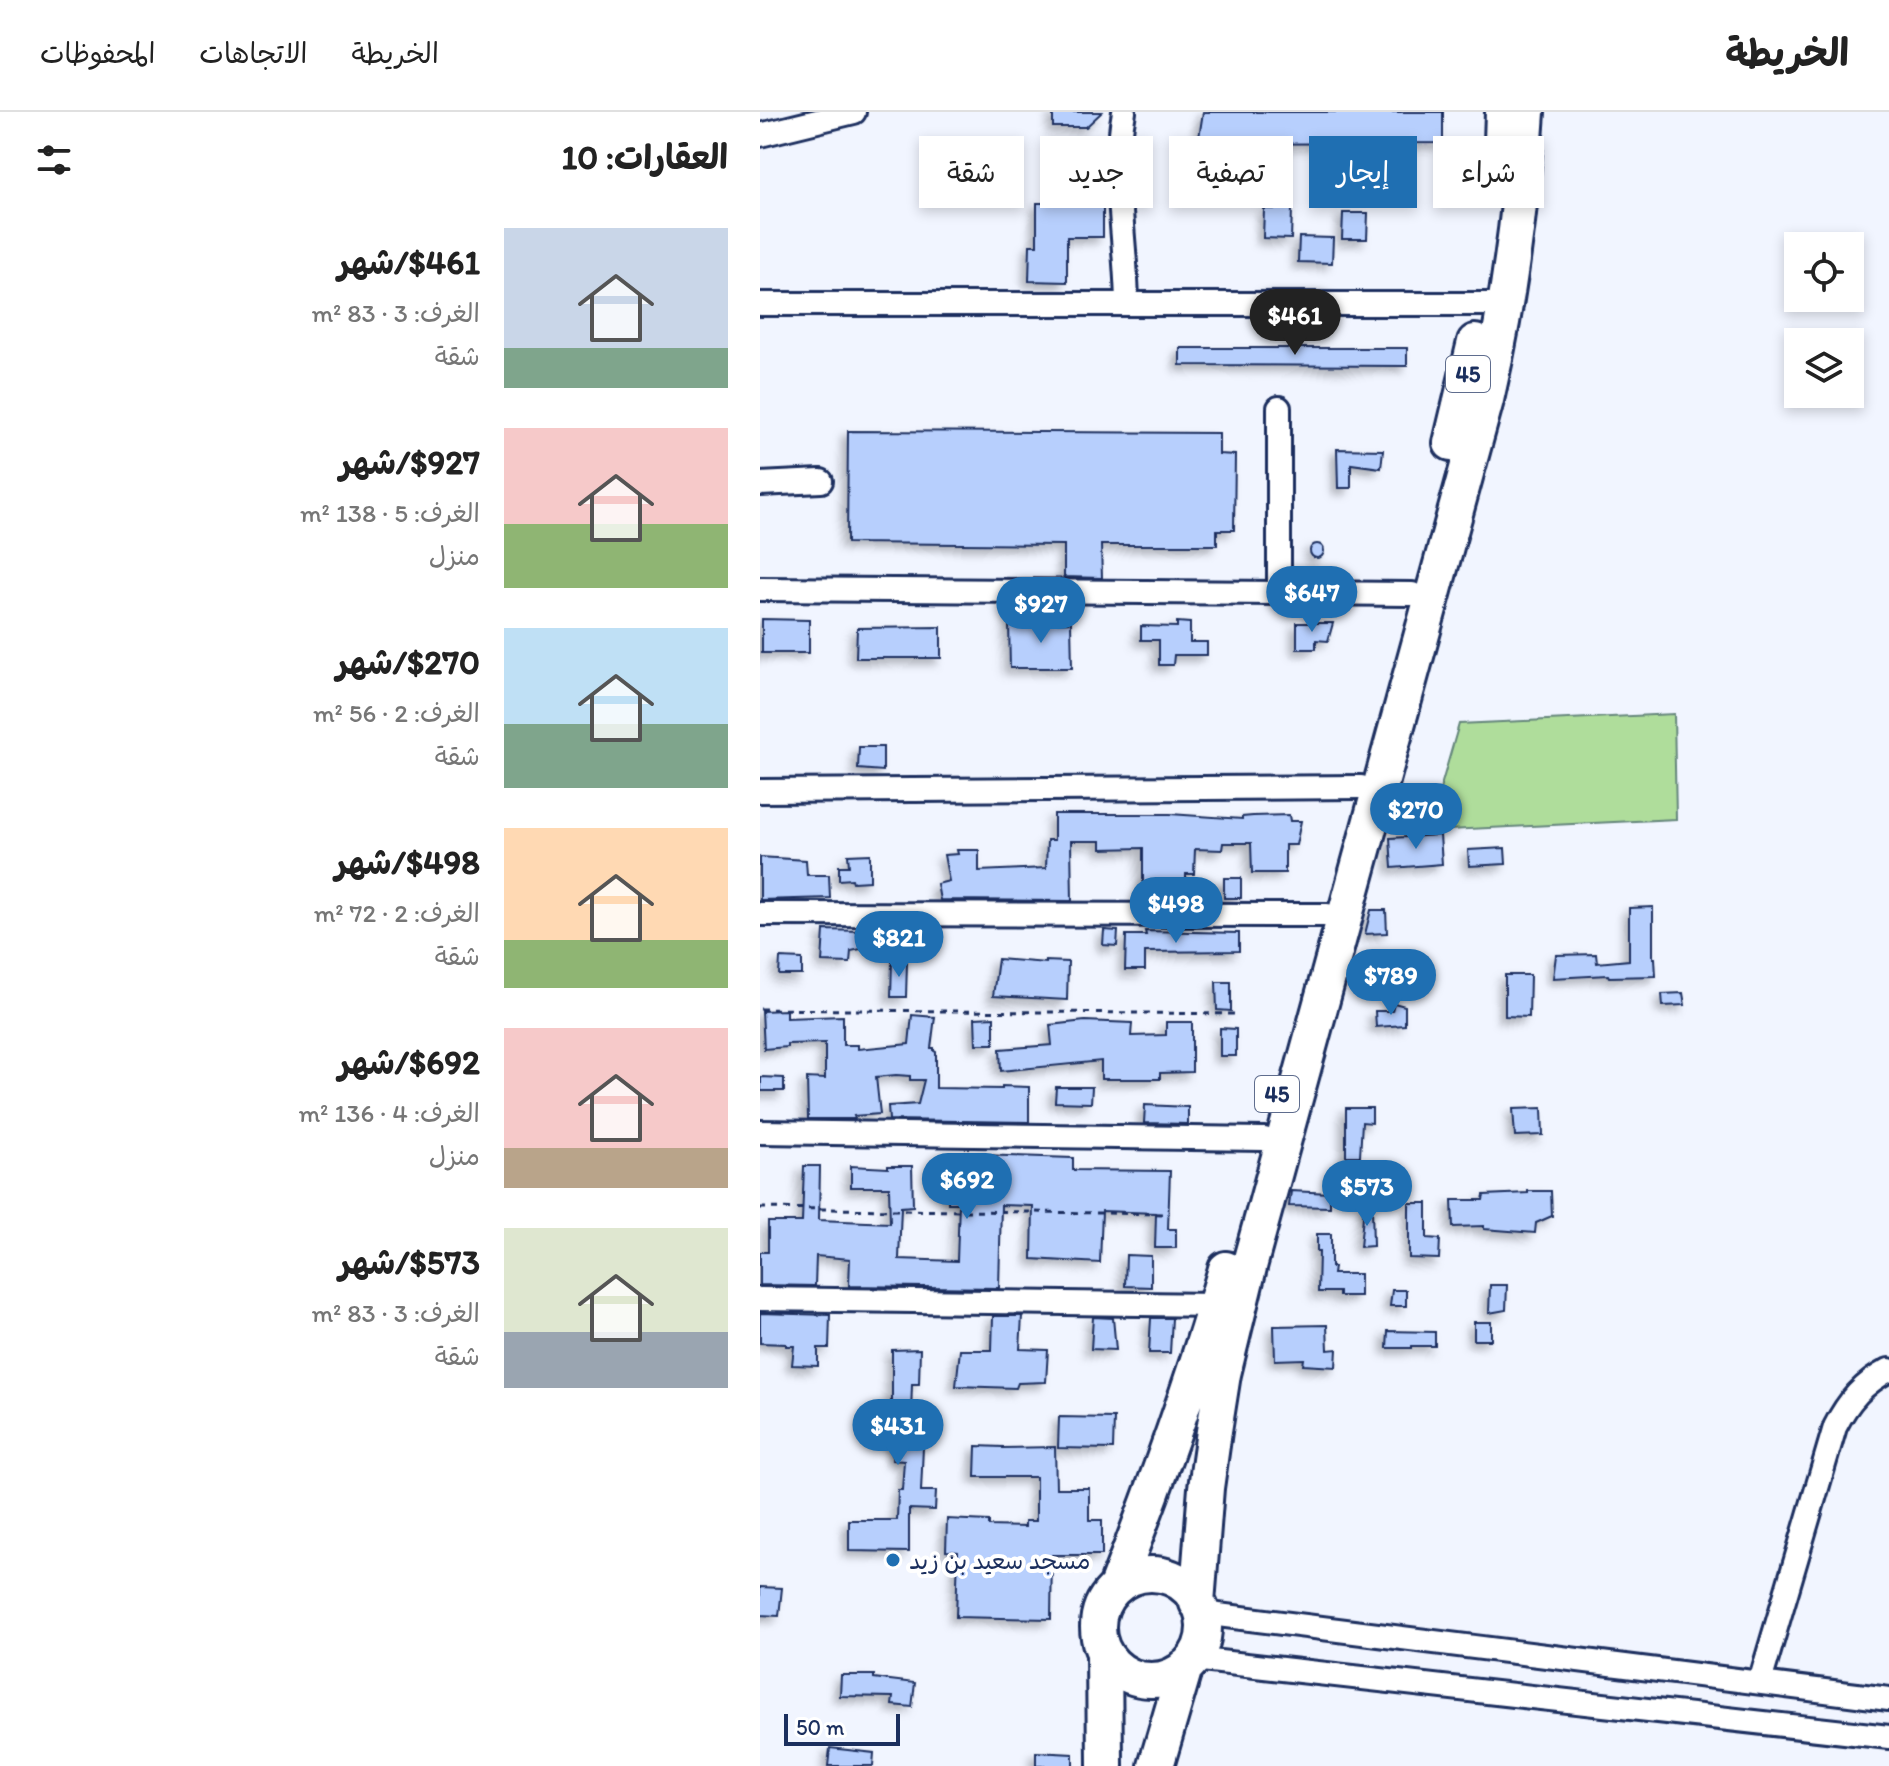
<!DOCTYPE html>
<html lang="ar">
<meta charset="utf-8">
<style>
body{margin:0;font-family:Itim,"Playpen Sans Arabic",sans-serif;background:#f6f6f6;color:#222;direction:rtl;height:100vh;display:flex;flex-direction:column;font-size:30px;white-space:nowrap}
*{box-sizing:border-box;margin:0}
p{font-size:26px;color:#767676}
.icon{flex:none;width:44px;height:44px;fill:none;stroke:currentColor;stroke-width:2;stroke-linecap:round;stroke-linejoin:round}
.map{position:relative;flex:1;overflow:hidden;direction:ltr}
.panel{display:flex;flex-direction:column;background:#fff;width:760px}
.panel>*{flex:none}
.banner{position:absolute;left:24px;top:24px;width:760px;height:72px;direction:rtl;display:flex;gap:16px}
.buttons{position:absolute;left:1024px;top:120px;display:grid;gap:16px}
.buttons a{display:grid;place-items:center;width:80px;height:80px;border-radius:0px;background:#fff;box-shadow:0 4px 12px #0003;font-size:40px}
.scale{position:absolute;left:24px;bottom:20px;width:116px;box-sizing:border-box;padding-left:8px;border:4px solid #1b2f5e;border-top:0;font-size:22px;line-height:28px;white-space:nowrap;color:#1b2f5e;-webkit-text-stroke:6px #fff;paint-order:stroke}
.price{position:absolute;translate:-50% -68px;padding:0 18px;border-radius:28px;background:#1f6fb2;color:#fff;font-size:26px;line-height:52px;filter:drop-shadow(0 2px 4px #0008)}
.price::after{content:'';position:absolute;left:50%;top:48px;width:24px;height:18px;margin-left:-12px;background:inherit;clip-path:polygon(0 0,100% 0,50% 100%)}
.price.on{background:#222;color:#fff}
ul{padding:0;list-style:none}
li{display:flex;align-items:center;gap:24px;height:200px;padding:0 32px}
li span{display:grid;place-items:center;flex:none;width:224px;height:160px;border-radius:0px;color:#555}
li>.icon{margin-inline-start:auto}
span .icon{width:96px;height:96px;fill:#fffc;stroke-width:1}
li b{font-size:34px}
h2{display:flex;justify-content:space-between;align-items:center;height:96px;padding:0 32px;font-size:34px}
.chip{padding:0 28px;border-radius:0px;background:#fff;box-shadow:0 4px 12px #0003;font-size:28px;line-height:72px}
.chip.on{background:#1f6fb2;color:#fff}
header{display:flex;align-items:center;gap:48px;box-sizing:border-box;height:112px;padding:0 40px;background:#fff;border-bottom:2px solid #e0e0e0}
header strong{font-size:38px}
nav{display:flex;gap:44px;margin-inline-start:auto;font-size:28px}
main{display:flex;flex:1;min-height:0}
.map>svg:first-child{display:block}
</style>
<header>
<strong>الخريطة</strong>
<nav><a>الخريطة</a><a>الاتجاهات</a><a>المحفوظات</a></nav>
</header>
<main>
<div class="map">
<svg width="1129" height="1654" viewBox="0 0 1129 1654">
<defs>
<filter id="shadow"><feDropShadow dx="-5.5" dy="5.5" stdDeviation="4" flood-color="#0004"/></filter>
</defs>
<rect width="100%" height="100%" fill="#f1f5ff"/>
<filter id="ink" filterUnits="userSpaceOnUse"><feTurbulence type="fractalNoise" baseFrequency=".0125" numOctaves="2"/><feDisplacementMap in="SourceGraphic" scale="16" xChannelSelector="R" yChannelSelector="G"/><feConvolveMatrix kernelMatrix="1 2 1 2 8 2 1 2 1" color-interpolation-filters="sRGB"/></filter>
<g filter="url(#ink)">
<path fill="#afdd9b" stroke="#65867c" stroke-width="2" d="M914 602 916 707 668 719 699 612Z"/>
<path fill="#b7cffd" stroke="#1b2f5e" stroke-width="2" filter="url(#shadow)" d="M293 0H342L326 15H293Z
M443 0H683V31L438 32Z
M277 91H343V125H307V170L269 169 270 133H277Z
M504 97H532L531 127 503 126Z
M583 101H608L607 127H582Z
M539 125 573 126 572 151 538 150Z
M420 236H647V254L420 253Z
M88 319 459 321V342L475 343 474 418H457V433H341L342 466 304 465V433L87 431Z
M577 337 623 338 621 356 591 352V376H578Z
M550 439a7 7 0 1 1 14 0a7 7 0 1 1-14 0Z
M2 507 49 508V541H2Z
M311 510 312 556H250L249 511Z
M417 510 430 511V530H447V543H414L413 553H399V528H381V514L417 515Z
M537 511H573L568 529 556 528V537H537Z
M181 515V546H96L97 516Z
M99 635H123V659L98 657Z
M294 702H410L482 707V705L493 704 529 703 530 709H541L536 733H525V761H492L491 731H463L462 738 435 737 434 762H426V789H399L400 772H383V736L341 737V729H311L312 789 180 788 177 772 189 769 184 743 198 742 197 738H219V759L286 756 287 728H294Z
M680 723 682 752 632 756 630 726Z
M745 736 746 752 709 754 708 738Z
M110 742V769L93 770 92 767 79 768V754H89L88 743Z
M0 745 46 748 47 763H69L70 786 0 788Z
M464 766H481V786H464Z
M893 795V846H895L896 864 849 865 848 863 793 866 796 843 836 842 837 851 869 848V796Z
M611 798H626L627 821 605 822Z
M64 818 101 819V837L91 839 90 851 62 850Z
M344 818 358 819 357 834 343 833Z
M385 819 479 821V839L385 840V858H365L366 823H386Z
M20 846 42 847V863H19Z
M238 847 286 851V849L308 850 307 888 233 884Z
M132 849 147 850 146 885H131Z
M745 863H770L769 905 745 904Z
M456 870H471V899L457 898Z
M923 881 925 893 903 894 902 882Z
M634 891 645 894V913L616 915 615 899H632Z
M26 898V906L83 904V933H98V937L149 932 152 903 175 905 171 936H174V939L176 940V976L242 977V974L269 975V1010L129 1008 128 994 158 992 164 968H150V964L136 963 116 965 120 1002 94 1004 95 1007H48L47 966 65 967V931L27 932V935L4 937 2 899Z
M234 905V932H216L215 906Z
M325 909 372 911 371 924 406 923V910H432V960L400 961V967H341V949L241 959 240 937 292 933 290 913Z
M460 916 476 917V944H460Z
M1 965 24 966V979H1Z
M296 975H332L331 991 295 990Z
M385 993 428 995V1012L384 1011Z
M586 996H612V1011L602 1010 600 1044H586Z
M782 996 783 1023 755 1024 753 997Z
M189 1042 313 1046V1058L410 1059 408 1117H416V1136H395L396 1101 342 1099 340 1151 272 1147 273 1094 241 1093 239 1176 89 1174 90 1147 56 1144 55 1174 0 1173V1140H8V1110H42L44 1054H60L59 1108 130 1111 129 1075H91V1054L128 1056V1054H152L153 1094 141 1095 139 1147 197 1149 199 1091H188Z
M531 1079 570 1081V1095L529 1094Z
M768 1079H791L792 1104 776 1111 775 1121 724 1117V1114L693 1115 692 1088H723L724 1083 768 1081Z
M649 1091H667V1126L680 1127 679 1147 649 1146Z
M604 1094 612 1095 613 1134 600 1135Z
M557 1122H571V1155H574L573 1162H600V1184H579V1180H558L559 1140H557Z
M366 1143 391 1144V1175L365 1174Z
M730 1173H747L746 1198 729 1201Z
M632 1178H646V1194H630Z
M0 1201 70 1203 69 1236H58V1254L32 1253 34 1234H26V1232L0 1231Z
M233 1204H262L260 1237 288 1238 286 1270 258 1271 256 1276 196 1274 200 1238H232Z
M333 1205 353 1206 356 1238 331 1237Z
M391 1206H412L410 1241H389Z
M714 1210H731V1228H714Z
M567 1213 568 1238 577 1237 576 1255 543 1253 544 1247 515 1248 514 1214Z
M628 1219 675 1220V1234H651V1236H627Z
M160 1237 159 1272H152L150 1334 163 1335 161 1379H176L175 1398 149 1397V1440L89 1439V1408H137L138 1378H142L144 1349 132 1348 133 1330H130L131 1289H132V1238Z
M299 1305 354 1306 353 1337 298 1336Z
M216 1334 243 1335V1336L295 1335 296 1376H329V1408H342V1443H292L291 1507 196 1505 198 1440 186 1439 187 1407 229 1409V1414L265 1415V1409H276V1365H215Z
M0 1475 22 1476 19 1504 0 1503Z
M81 1563H114V1566L155 1571 152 1595 132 1593 133 1585 80 1584Z
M70 1636 114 1641 113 1654H68Z
M276 1640 313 1642V1654H276Z"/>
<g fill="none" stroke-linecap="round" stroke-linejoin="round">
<g stroke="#1b2f5e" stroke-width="28">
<path id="minor" d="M364 0C352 62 366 128 367 191
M0 23 94 0
M0 192H746
M0 372 61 369
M0 477 652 482
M519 480V296
M0 679 601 675
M0 802 567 803
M0 1020 504 1027
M0 1187 455 1193
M442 1501 1129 1587
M433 1547 1129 1625
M1000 1570 1075 1315C1088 1289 1104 1271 1129 1258"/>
</g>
<g stroke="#1b2f5e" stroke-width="40">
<path id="highway" d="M741 60 743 0
M691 331 715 230
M338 1515a53 53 0 1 1 106 0a53 53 0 1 1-106 0Z
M356 1475C397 1370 435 1265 466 1157
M437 1491 446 1376 454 1319 463 1262 490 1151 726 288C748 193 761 98 767 0
M344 1540 345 1654
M396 1654 425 1555"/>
</g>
<path stroke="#1b2f5e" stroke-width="3" stroke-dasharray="6 6" stroke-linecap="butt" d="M0 897 478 902
M0 1096 408 1102"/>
<use href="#minor" stroke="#fff" stroke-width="22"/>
<use href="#highway" stroke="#fff" stroke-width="34"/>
</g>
</g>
<circle fill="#1f6fb2" stroke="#fff" stroke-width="3" cx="133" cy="1448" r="8"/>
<g text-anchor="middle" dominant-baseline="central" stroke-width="8" stroke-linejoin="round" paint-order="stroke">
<g fill="#fff" stroke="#5f6d8e" stroke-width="2">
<rect x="686" y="244" width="44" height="36" rx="6"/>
<rect x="495" y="964" width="44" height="36" rx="6"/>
</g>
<g font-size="22" font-weight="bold" fill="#1b2f5e">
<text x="708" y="262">45</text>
<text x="517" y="982">45</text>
</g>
<g font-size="24" fill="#1b2f5e" stroke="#fff" text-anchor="start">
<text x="149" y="1448">مسجد سعيد بن زيد</text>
</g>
</g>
</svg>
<div class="buttons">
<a><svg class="icon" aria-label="locate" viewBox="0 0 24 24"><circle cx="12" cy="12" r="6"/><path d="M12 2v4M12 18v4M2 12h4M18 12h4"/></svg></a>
<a><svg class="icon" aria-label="layers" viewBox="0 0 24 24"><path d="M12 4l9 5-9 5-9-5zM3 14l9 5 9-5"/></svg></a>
</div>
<div class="scale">50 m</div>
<b class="price on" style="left:535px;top:245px">$461</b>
<b class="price" style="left:552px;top:522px">$647</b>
<b class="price" style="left:281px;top:533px">$927</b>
<b class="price" style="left:656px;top:739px">$270</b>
<b class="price" style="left:416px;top:833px">$498</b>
<b class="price" style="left:139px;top:867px">$821</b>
<b class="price" style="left:631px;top:905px">$789</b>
<b class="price" style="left:207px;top:1109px">$692</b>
<b class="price" style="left:607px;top:1116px">$573</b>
<b class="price" style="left:138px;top:1355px">$431</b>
<div class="banner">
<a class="chip">شراء</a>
<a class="chip on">إيجار</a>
<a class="chip">تصفية</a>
<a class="chip">جديد</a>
<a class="chip">شقة</a>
</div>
</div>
<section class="panel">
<h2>العقارات: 10<svg class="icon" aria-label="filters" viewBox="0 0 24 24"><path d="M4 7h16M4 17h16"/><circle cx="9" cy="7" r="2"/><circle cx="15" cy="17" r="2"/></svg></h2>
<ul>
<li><span style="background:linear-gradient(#c9d6e8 75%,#7fa58c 0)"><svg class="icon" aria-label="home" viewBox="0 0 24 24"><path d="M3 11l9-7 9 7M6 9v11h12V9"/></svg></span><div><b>$461/شهر</b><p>الغرف: 3 · 83 m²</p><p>شقة</p></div></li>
<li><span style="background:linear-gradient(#f6c9c9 60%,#8fb573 0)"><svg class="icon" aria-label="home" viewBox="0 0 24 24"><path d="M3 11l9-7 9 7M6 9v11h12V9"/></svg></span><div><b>$927/شهر</b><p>الغرف: 5 · 138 m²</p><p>منزل</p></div></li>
<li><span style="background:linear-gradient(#bfe0f5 60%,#7fa58c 0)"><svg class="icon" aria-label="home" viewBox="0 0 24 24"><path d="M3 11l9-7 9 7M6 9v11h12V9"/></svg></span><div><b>$270/شهر</b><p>الغرف: 2 · 56 m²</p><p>شقة</p></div></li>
<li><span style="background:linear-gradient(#ffd9b3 70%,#8fb573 0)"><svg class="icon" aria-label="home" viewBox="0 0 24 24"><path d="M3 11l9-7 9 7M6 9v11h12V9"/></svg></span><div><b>$498/شهر</b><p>الغرف: 2 · 72 m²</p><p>شقة</p></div></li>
<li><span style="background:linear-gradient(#f6c9c9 75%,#b9a48a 0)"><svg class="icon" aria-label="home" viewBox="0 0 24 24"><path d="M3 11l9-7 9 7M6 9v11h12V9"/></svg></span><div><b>$692/شهر</b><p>الغرف: 4 · 136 m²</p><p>منزل</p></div></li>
<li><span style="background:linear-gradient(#dfe7d0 65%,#9aa5b1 0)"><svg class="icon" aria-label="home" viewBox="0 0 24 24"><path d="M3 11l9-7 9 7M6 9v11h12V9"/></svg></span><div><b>$573/شهر</b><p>الغرف: 3 · 83 m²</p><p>شقة</p></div></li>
</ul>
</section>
</main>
